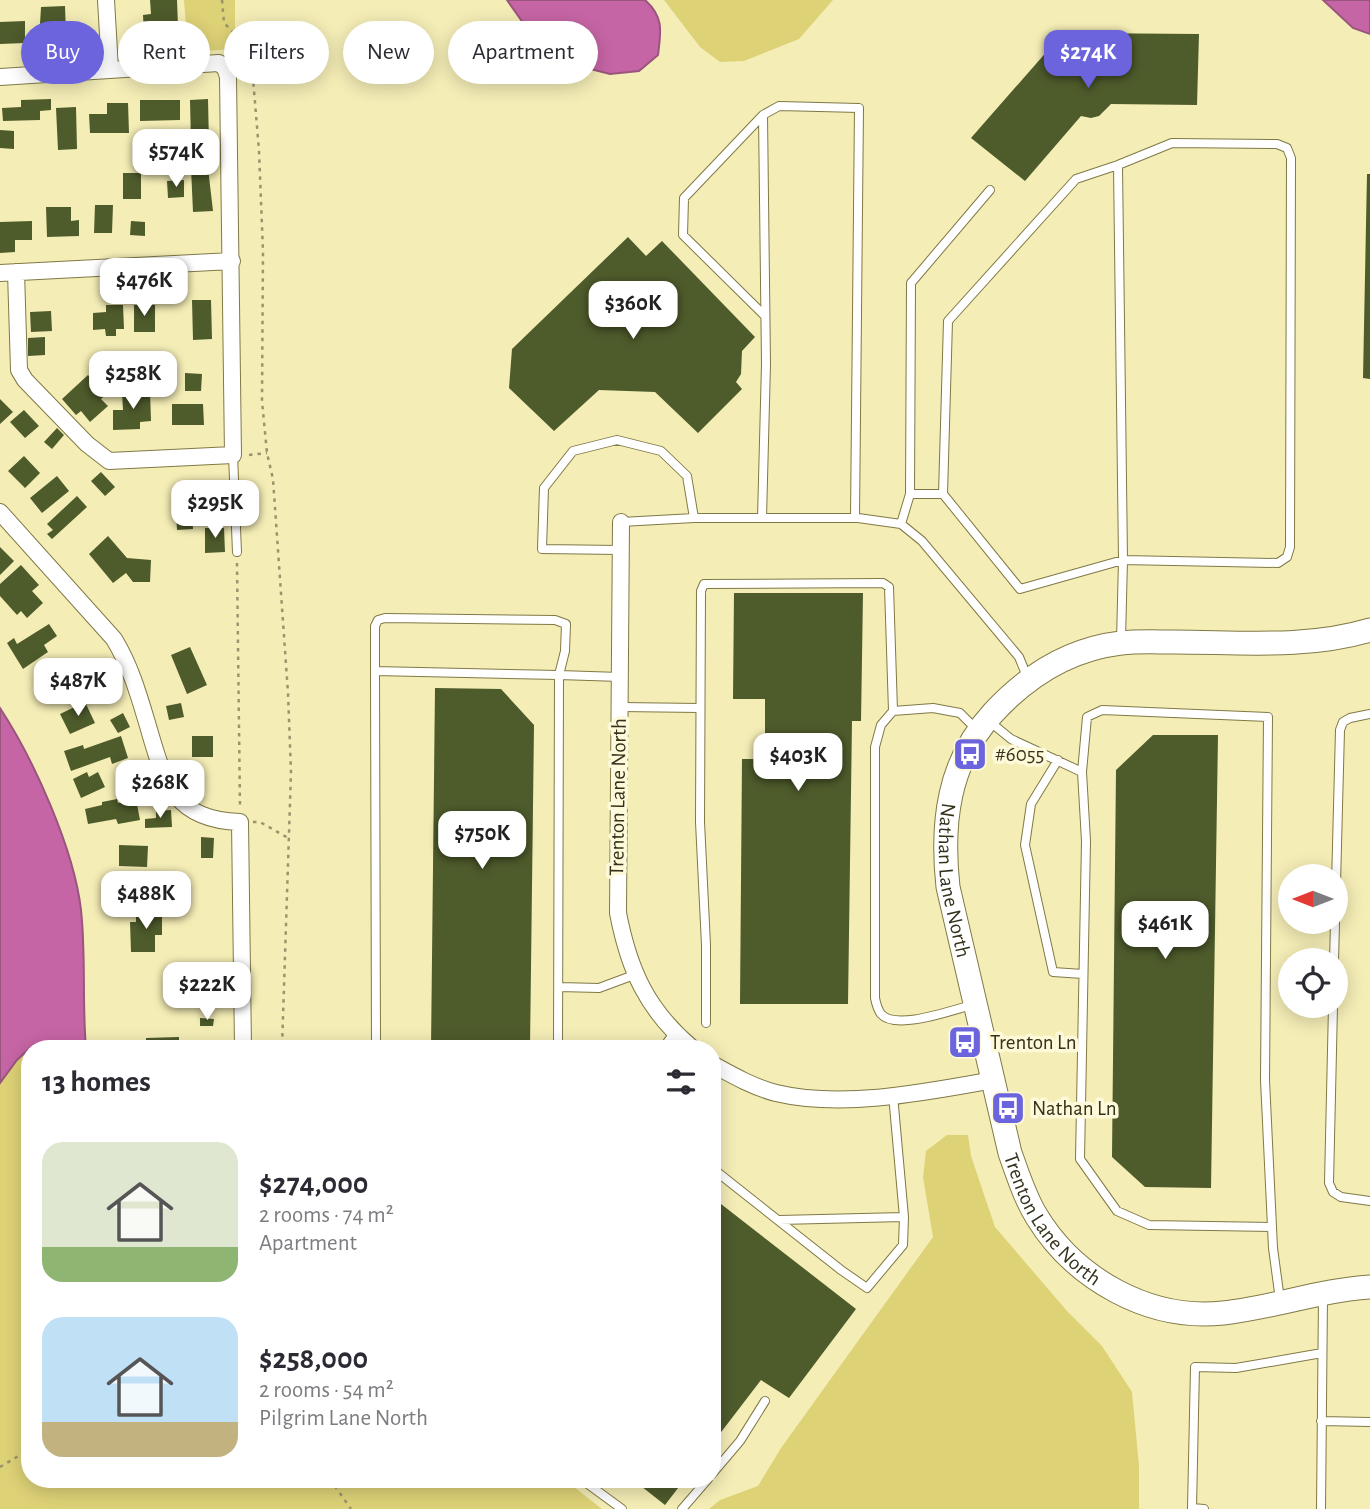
<!DOCTYPE html>
<meta charset="utf-8">
<style>
body{margin:0;font-family:"Alegreya Sans",sans-serif;background:#f7f7f7;color:#2b2b33;height:100vh;display:flex;flex-direction:column;font-size:26px;white-space:nowrap}
*{box-sizing:border-box;margin:0}
p{font-size:23px;color:#7c7c81}
.icon{flex:none;width:38px;height:38px;fill:none;stroke:currentColor;stroke-width:2;stroke-linecap:round;stroke-linejoin:round}
.map{position:relative;flex:1;overflow:hidden}
.sheet{position:absolute;left:21px;top:1040px;width:700px;height:448px;display:flex;flex-direction:column;background:#fff;border-radius:28px;box-shadow:0 4px 18px #0003}
.sheet>*{flex:none}
.top-card{position:absolute;left:21px;top:21px;width:700px;height:63px;display:flex;gap:14px}
.needle{width:46px;rotate:270deg}
.fabs{position:absolute;left:1278px;top:864px;display:grid;gap:14px}
.fabs a{display:grid;place-items:center;width:70px;height:70px;border-radius:50%;background:#fff;box-shadow:0 4px 18px #0003;font-size:35px}
.price{position:absolute;translate:-50% -60px;padding:0 16px;border-radius:14px;background:#fff;color:#222;font-size:23px;line-height:46px;filter:drop-shadow(0 2px 4px #0008)}
.price::after{content:'';position:absolute;left:50%;top:42px;width:21px;height:16px;margin-left:-10px;background:inherit;clip-path:polygon(0 0,100% 0,50% 100%)}
.price.active{background:#6b64dd;color:#fff}
ul{padding:0;list-style:none}
li{display:flex;align-items:center;gap:21px;height:175px;padding:0 21px}
li span{display:grid;place-items:center;flex:none;width:196px;height:140px;border-radius:21px;color:#555}
li>.icon{margin-inline-start:auto}
span .icon{width:84px;height:84px;fill:#fffc;stroke-width:1}
li b{font-size:30px}
h2{display:flex;justify-content:space-between;align-items:center;height:84px;padding:0 21px;font-size:30px}
.tag{padding:0 24px;border-radius:32px;background:#fff;box-shadow:0 4px 18px #0003;font-size:24px;line-height:63px}
.tag.active{background:#6b64dd;color:#fff}
.map>svg:first-child{display:block}
</style>
<div class="map">
<svg width="1370" height="1509" viewBox="0 0 1370 1509">
<rect width="100%" height="100%" fill="#f4edb6"/>
<path fill="#ded277" d="M184 0H235V49L188 52Z
M664 0H833L799 39 744 61 720 62 700 47Z
M26 1050H30V1479H564L602 1509H0V1083Z
M947 1135H968L971 1156 995 1227 1067 1311 1102 1346 1132 1392 1139 1466V1509H709L720 1500 758 1486 781 1448 933 1237 923 1177 926 1151Z"/>
<path fill="#c665a5" stroke="#9a557c" stroke-width="2" d="M507 0H645C664 17 661 31 658 55L639 71 610 74 571 64 540 47Z
M1323 0H1370V34L1353 28Z
M0 708C34 760 74 849 81 910 86 956 82 1002 86 1048H30L17 1060 0 1083Z"/>
<path fill="#4e5b2b" d="M150 0H177L178 26 166 27V33L144 34 143 15 151 14Z
M65 6 66 33H56V40L39 41 41 7Z
M25 21V43L0 44V22Z
M1075 33 1199 34 1197 105 1111 104 1099 116 1091 118 1081 116 1025 181 971 138 1056 41Z
M51 99V110L40 111V120L3 121 2 108 21 107V100Z
M208 99 209 144H191L190 100Z
M140 100H180V120L140 121Z
M107 103H128L129 133H90L89 114H107Z
M76 107 77 149 58 150 56 108Z
M0 130 14 131V149L0 148Z
M191 168H208L213 211 193 212Z
M123 173H141V199H123Z
M1367 174H1370V379L1363 378Z
M184 180V197L168 198 167 181Z
M95 205H113L112 233H94Z
M46 207H71V221L79 220V236L47 237Z
M32 221V240H15V252L0 253V222Z
M131 221 145 222V236L130 235Z
M628 237 646 256 662 241 755 337 742 351 741 374 736 382 742 389 698 433 655 392 599 390 554 431 509 388 512 349Z
M192 300H211L212 339 193 340Z
M106 305H123L124 329H116V336H106L105 329 93 330V313L106 312Z
M134 305H155V332H134Z
M51 311 52 331 31 332 30 312Z
M45 337V355L28 356V338Z
M185 373 202 374 201 391H185Z
M88 375 106 395 101 399 108 406 90 422 81 411 76 415 62 399Z
M150 391 151 421 140 422V429L113 430V410H123L122 392Z
M0 399 13 412 0 424Z
M172 404H203L204 425H172Z
M24 410 39 426 25 438 10 422Z
M57 428 64 435 52 449 44 442Z
M24 456 40 473 25 488 8 471Z
M101 472 115 487 105 496 91 481Z
M57 476 69 491 42 513 30 498Z
M191 492 193 529 177 530 175 493Z
M77 496 87 507 52 539 47 534 53 530 47 524Z
M205 528H224L225 552 205 553Z
M108 536 127 558 151 560 150 582H133L126 573 113 583 89 554Z
M0 547 14 561 0 575Z
M21 565 39 585 32 591 43 603 27 618 21 611 17 615 0 596V584Z
M734 593H863L861 721H852L848 1004H740L742 759H765V699H733Z
M49 624 57 636 44 645 48 652 23 669 7 643 14 638 17 644Z
M190 647 207 685 187 694 171 655Z
M60 664 74 694 55 703 41 673Z
M435 688 501 689 534 725 530 1048H431Z
M85 702 95 723 70 734 60 714Z
M181 703 184 717 169 720 166 706Z
M123 713 130 727 118 733 110 720Z
M1153 735H1218L1211 1188 1145 1187 1112 1157 1116 770Z
M121 736 128 758 112 764 110 757 71 771 64 751 83 745 84 749Z
M192 736H213V757H192Z
M87 772 89 777 98 772 105 787 81 798 73 779Z
M117 799 118 803 136 799 140 820 118 824 116 819 88 824 85 809 102 805V802Z
M171 810 172 827 145 828V819L156 818V811Z
M201 837 214 838 213 858H201Z
M119 845 148 846 147 867 119 866Z
M162 910V935H155V952H131L130 922H136V911Z
M200 1018 214 1019 213 1026H200Z
M179 1037V1048H146V1038Z
M712 1197 856 1309 789 1398 761 1380 712 1444Z
M632 1479H685L665 1505Z"/>
<g fill="none" stroke-linecap="round" stroke-linejoin="round">
<g stroke="#807946" stroke-width="10">
<path id="lane" d="M763 115 684 198 683 235 765 316
M990 190 911 283 910 494H943L1020 589 1123 560 1278 563 1287 557 1290 547 1291 158 1287 148 1277 144 1172 143 1118 165 1123 560 1121 640
M233 455 237 552
M943 494 948 321 1076 179 1118 165
M762 518 766 364 763 115 779 106 859 108 855 518
M621 522 694 518H858L901 524 922 541 1019 657 1028 679
M901 524 910 494
M620 550 542 549 544 488 573 451 617 440 661 451 687 476 694 518
M375 671V626L378 620 385 618 555 620 566 624 565 651 559 675 620 677
M620 707 700 708
M989 721 1011 739 1082 772 1087 717 1102 710 1268 717 1265 1080 1273 1248 1280 1300
M1058 760 1031 804 1025 845 1053 972 1083 974
M1082 772 1086 841 1080 1159 1117 1211 1149 1225 1272 1227
M1334 961 1340 730 1343 722 1350 718 1370 714
M559 987 599 988 634 975
M972 1005C952 1010 896 1031 881 1014 878 1010 876 1003 875 998V747L881 725 893 711 933 708 960 713 978 731
M1333 1006 1329 1183 1333 1192 1341 1197 1370 1201
M706 1023V945L700 822 701 591 704 584 883 583 889 587 893 711
M376 1048 375 671 559 675 558 1048
M663 1048 674 1033
M712 1168 841 1270 867 1288 903 1245 904 1217 893 1095
M779 1220 904 1217
M1321 1421 1370 1422
M712 1474 740 1441 765 1401
M581 1479 622 1509
M682 1509 708 1479
M1204 1509 1192 1508 1195 1367 1236 1368 1322 1353
M1321 1509 1323 1296"/>
</g>
<g stroke="#807946" stroke-width="18">
<path id="street" d="M106 0 110 69
M0 77 203 64 219 63 225 68 228 77 233 455 109 461 87 444 25 380 19 370 16 272
M0 273 232 261
M0 512 114 639C131 667 139 696 148 726 164 781 173 820 240 822L243 1048
M621 522 618 913C629 970 647 1010 692 1048
M712 1064C732 1075 753 1087 776 1093 843 1109 927 1092 994 1080"/>
</g>
<g stroke="#807946" stroke-width="25">
<g id="secondary">
<path id="s1" d="M1370 630C1307 649 1239 642 1174 642 1157 642 1138 641 1121 643 1070 649 1027 676 993 713 948 762 941 823 948 887L1010 1153C1018 1175 1025 1198 1037 1217 1075 1279 1149 1321 1223 1313 1272 1308 1320 1290 1370 1287"/>
</g>
</g>
<path stroke="#99946d" stroke-width="2.5" stroke-dasharray="3.5 5" stroke-linecap="butt" d="M222 0 224 23 239 38 251 54 259 151 263 251 262 401 267 453 273 479 288 693 291 772 282 1048
M249 455 267 453
M237 563 240 808
M253 822H260L290 839
M0 1467 30 1449
M330 1479 351 1509"/>
<use href="#lane" stroke="#fff" stroke-width="8"/>
<use href="#street" stroke="#fff" stroke-width="16"/>
<use href="#secondary" stroke="#fff" stroke-width="23"/>
</g>
<defs>
<g id="bus-square" transform="scale(1.75)"><rect x="-9" y="-9" width="18" height="18" rx="4" fill="#6b64dd" stroke="#fdf9d9"/><path d="M-5-6H5V4H4V6H2V4H-2V6H-4V4H-5ZM-3.5-4V0h7V-4ZM-3.5 1.2v1.5H-2V1.2ZM2 1.2v1.5H3.5V1.2Z" fill="#fff"/></g>
</defs>
<g fill-rule="evenodd">
<use href="#bus-square" x="970" y="754"/>
<use href="#bus-square" x="965" y="1042"/>
<use href="#bus-square" x="1008" y="1108"/>
</g>
<g text-anchor="middle" dominant-baseline="central" stroke-width="7" stroke-linejoin="round" paint-order="stroke">
<g font-size="21" fill="#34311c" stroke="#fdf9d9" text-anchor="start">
<text x="995" y="754">#6055</text>
<text x="990" y="1042">Trenton Ln</text>
<text x="1032" y="1108">Nathan Ln</text>
</g>
<g font-size="21" fill="#34311c" stroke="#fdf9d9">
<text transform="translate(618 797) rotate(-89)">Trenton Lane North</text>
<text stroke="none"><textPath href="#s1" startOffset="579">Nathan Lane North</textPath></text>
<text stroke="none"><textPath href="#s1" startOffset="938">Trenton Lane North</textPath></text>
</g>
</g>
</svg>
<div class="fabs">
<a><svg class="needle" viewBox="-14 -14 28 28"><path d="M0-13l5 13h-10z" fill="#e53935"/><path d="M0 13l5-13h-10z" fill="#7c7c81"/></svg></a>
<a><svg class="icon" aria-label="locate" viewBox="0 0 24 24"><circle cx="12" cy="12" r="6"/><path d="M12 2v4M12 18v4M2 12h4M18 12h4"/></svg></a>
</div>
<b class="price active" style="left:1088px;top:90px">$274K</b>
<b class="price" style="left:176px;top:189px">$574K</b>
<b class="price" style="left:144px;top:318px">$476K</b>
<b class="price" style="left:633px;top:341px">$360K</b>
<b class="price" style="left:133px;top:411px">$258K</b>
<b class="price" style="left:215px;top:540px">$295K</b>
<b class="price" style="left:78px;top:718px">$487K</b>
<b class="price" style="left:798px;top:793px">$403K</b>
<b class="price" style="left:160px;top:820px">$268K</b>
<b class="price" style="left:482px;top:871px">$750K</b>
<b class="price" style="left:146px;top:931px">$488K</b>
<b class="price" style="left:1165px;top:961px">$461K</b>
<b class="price" style="left:207px;top:1022px">$222K</b>
<div class="top-card">
<a class="tag active">Buy</a>
<a class="tag">Rent</a>
<a class="tag">Filters</a>
<a class="tag">New</a>
<a class="tag">Apartment</a>
</div>
<section class="sheet">
<h2>13 homes<svg class="icon" aria-label="filters" viewBox="0 0 24 24"><path d="M4 7h16M4 17h16"/><circle cx="9" cy="7" r="2"/><circle cx="15" cy="17" r="2"/></svg></h2>
<ul>
<li><span style="background:linear-gradient(#dfe7d0 75%,#8fb573 0)"><svg class="icon" aria-label="home" viewBox="0 0 24 24"><path d="M3 11l9-7 9 7M6 9v11h12V9"/></svg></span><div><b>$274,000</b><p>2 rooms · 74 m²</p><p>Apartment</p></div></li>
<li><span style="background:linear-gradient(#bfe0f5 75%,#c2b280 0)"><svg class="icon" aria-label="home" viewBox="0 0 24 24"><path d="M3 11l9-7 9 7M6 9v11h12V9"/></svg></span><div><b>$258,000</b><p>2 rooms · 54 m²</p><p>Pilgrim Lane North</p></div></li>
</ul>
</section>
</div>
